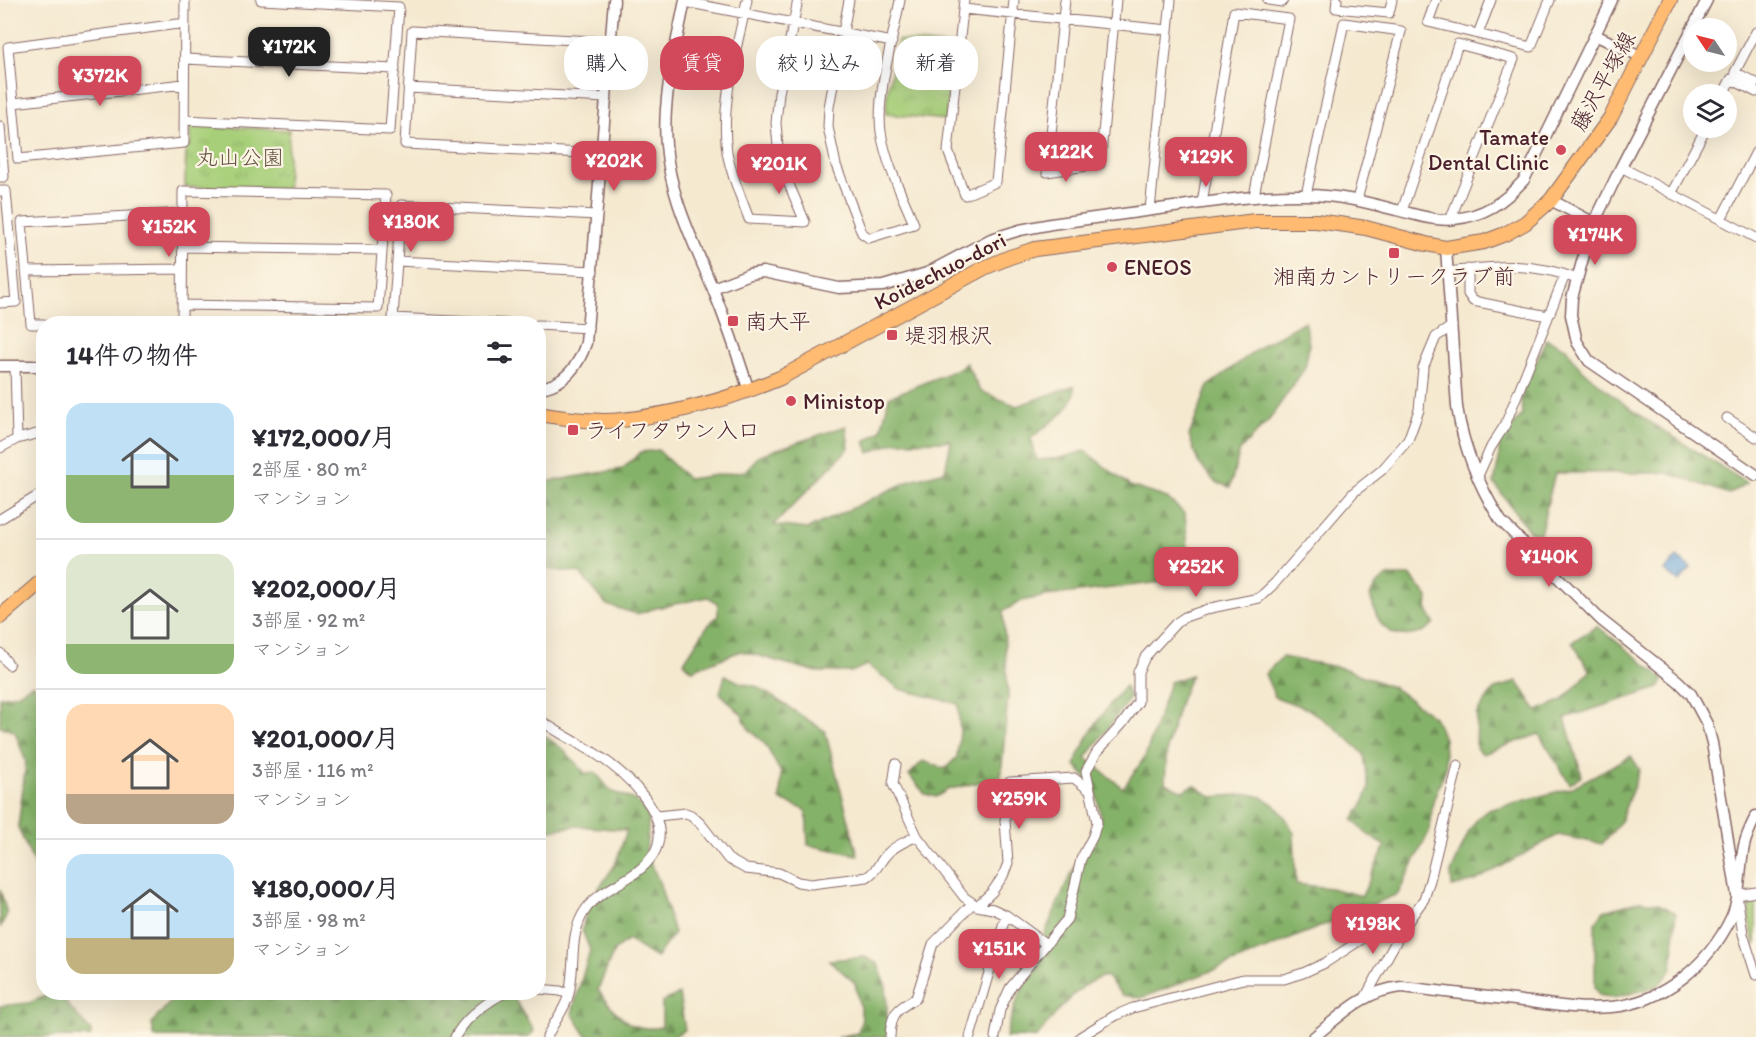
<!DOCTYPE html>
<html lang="ja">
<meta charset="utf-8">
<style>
body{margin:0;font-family:Itim,"Klee One",sans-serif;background:#f7f7f7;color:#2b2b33;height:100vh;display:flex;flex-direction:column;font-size:22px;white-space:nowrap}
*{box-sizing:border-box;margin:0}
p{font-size:20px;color:#7c7c81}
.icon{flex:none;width:33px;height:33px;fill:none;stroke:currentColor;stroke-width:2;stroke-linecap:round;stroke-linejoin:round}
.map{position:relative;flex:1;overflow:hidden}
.side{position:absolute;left:36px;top:316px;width:510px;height:684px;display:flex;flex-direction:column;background:#fff;border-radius:24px;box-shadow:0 6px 24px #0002}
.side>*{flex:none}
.top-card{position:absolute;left:564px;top:36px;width:570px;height:54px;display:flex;gap:12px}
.needle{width:39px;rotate:305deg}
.controls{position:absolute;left:1683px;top:18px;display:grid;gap:12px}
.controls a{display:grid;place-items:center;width:54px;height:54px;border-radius:50%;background:#fff;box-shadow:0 6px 24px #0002;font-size:30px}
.price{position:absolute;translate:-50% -51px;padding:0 14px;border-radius:12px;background:#d1495b;color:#fff;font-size:20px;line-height:39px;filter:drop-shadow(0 2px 3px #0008)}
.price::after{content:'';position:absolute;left:50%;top:36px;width:18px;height:14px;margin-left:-9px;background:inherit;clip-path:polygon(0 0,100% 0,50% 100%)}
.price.on{background:#222;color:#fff}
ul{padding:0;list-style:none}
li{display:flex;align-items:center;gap:18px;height:150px;padding:0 30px}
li+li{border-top:2px solid #e1e1e2}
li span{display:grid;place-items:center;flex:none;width:168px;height:120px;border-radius:18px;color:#555}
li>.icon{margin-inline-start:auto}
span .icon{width:72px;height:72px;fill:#fffc;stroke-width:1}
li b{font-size:26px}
h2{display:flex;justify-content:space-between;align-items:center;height:72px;padding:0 30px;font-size:26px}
.tag{padding:0 21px;border-radius:24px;background:#fff;box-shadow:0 6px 24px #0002;font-size:21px;line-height:54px}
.tag.on{background:#d1495b;color:#fff}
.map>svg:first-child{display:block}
</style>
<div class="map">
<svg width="1756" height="1037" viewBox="0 0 1756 1037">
<defs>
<pattern id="forest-firs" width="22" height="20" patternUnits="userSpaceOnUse" patternTransform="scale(1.5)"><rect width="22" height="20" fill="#85b269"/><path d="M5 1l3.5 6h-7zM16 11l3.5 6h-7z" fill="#6f9057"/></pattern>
<pattern id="park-tufts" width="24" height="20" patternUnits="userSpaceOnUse" patternTransform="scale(1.5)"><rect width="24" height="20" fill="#a7cf79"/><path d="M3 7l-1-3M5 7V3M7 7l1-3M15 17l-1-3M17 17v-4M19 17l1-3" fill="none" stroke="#91b169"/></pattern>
<pattern id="water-waves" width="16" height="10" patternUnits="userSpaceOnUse" patternTransform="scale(1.5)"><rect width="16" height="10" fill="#6aa6db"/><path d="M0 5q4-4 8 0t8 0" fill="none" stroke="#5987b2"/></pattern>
</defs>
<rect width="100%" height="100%" fill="#fcf5e5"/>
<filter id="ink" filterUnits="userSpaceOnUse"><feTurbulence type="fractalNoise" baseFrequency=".0167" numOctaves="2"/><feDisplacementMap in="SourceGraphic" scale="12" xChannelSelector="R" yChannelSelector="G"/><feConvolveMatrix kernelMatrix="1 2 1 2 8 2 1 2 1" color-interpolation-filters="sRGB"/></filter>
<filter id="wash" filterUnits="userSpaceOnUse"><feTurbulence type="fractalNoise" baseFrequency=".008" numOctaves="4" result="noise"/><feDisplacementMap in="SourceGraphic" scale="24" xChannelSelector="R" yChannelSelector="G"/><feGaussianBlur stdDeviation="1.35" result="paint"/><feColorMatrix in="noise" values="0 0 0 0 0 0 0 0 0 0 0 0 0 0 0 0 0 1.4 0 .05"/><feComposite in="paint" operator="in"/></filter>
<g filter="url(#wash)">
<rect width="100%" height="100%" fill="#f5e9d0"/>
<path fill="#a7cf79" stroke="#787752" stroke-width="1.5" d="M1756 894V946C1751 931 1743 907 1756 894Z"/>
<path fill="url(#forest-firs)" stroke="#68684a" stroke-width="1.5" d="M1305 321 1309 344 1305 368 1269 420 1240 450 1230 487 1215 482 1198 462 1189 436 1208 386 1263 345Z
M1546 339 1566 348 1579 367 1619 400 1648 421 1747 483 1729 494 1668 473H1555L1540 534 1529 531 1494 483 1499 459V441L1522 415 1521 396Z
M966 363 980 391 1017 406 1074 386C1077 410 1047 424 1031 438L1037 460 1060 458 1085 451 1130 486 1167 498 1185 514 1190 571 1178 580 1046 596 1022 601 1003 611 1008 696 1001 777 947 790 936 797 925 794 909 775 923 761 945 769 957 757 960 732 958 704 900 689 867 665 851 672H817L741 651 692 670 684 662 706 628 718 615V604L708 597 656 608 637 614 607 605 580 573 539 568V483L622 469 641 452 658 450 688 479 745 471 760 455 846 426 849 448 774 525 808 529 911 480 945 471 951 441 895 442 869 453 865 441 881 431 889 397 958 369Z
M1388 576H1411L1428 598 1427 611 1434 623C1422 637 1398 641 1383 626 1376 619 1373 606 1370 596L1376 585Z
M1597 626 1664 679 1659 688 1565 718 1582 776 1570 784 1539 734 1483 754 1476 748 1477 713 1493 690 1517 681 1537 711 1563 700 1590 671 1572 642Z
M1282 657 1343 668 1394 688 1434 717 1439 726 1444 739 1446 768 1433 801 1429 832 1398 894 1240 960 1141 998 1122 995 1106 976C1079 981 1054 1016 1037 1037H1006C1011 1012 1023 987 1033 963 1053 912 1074 863 1101 816L1095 788 1075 765C1087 733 1103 712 1125 686L1130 698 1086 758 1123 788 1145 757 1170 682 1191 675 1180 701 1167 748 1165 783 1183 791 1194 785 1212 797 1250 794 1262 797 1276 806 1287 820 1294 833 1296 884 1330 888 1362 896 1385 846 1367 834 1353 820 1362 806 1369 789 1364 754 1337 729 1308 709 1275 697 1265 674Z
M725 675 741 683 758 687 825 731 858 855 808 845 806 810 780 800 781 773 765 744 748 728 742 715 720 693Z
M33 684 41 693 43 708V884L18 828 26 762 15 732 0 726V697L17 694Z
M539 732 563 749 585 773 595 772 611 791 635 800 649 814 646 854 659 881 674 933 656 958 628 940 614 951 598 990C617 1014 627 1033 662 1027V1002L679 994 685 1030 672 1037H587L572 1013 590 950 582 930 589 902 615 865 627 830 575 826 539 832Z
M1631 756 1640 770 1619 824 1602 844 1558 835 1475 881 1452 887 1451 873 1470 829 1478 818 1488 810 1571 788Z
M0 889 7 914 0 928Z
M1640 901 1657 903 1676 913 1672 969 1658 986 1614 998 1599 995 1595 988V923L1604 911Z
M865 957 878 964 886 987 888 1037H837L858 1033 862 1018 855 983 829 960Z
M52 993H57L91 1031V1037H0V1006L29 1003Z
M178 993H511L534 1031 529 1037H154L152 1023Z"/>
<path fill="url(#park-tufts)" stroke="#787752" stroke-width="1.5" d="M898 40 953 46 946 120 886 114 887 94Z
M193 125 289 130 287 189 185 187 186 147 190 146V127Z"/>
<path fill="url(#water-waves)" stroke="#5a6283" stroke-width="1.5" d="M1677 557 1691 568 1679 582 1665 571Z"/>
</g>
<g filter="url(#ink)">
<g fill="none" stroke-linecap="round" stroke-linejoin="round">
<g stroke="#866665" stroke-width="11">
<path id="minor" d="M747 0C737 49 720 102 727 152 731 175 741 197 749 219L805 222 785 175 778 147 776 123 779 93 798 0
M849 0 829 107 828 127 836 165 862 233 869 238 914 224C902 195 886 164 881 132 876 94 893 39 900 0
M964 0 948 151 965 195 996 182 1014 0
M1065 0 1047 172 1100 164 1116 0
M1268 0 1282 2 1283 0
M1337 0 1336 8 1389 13 1392 0
M1436 0 1428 22 1531 47 1550 0
M685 2 892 42
M963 9 1168 30
M185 23 8 47 18 159 184 143C184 95 185 48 185 0
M1756 32 1735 72 1756 83
M1478 34 1491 0
M185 59 395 69
M408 88 607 98
M1723 94 1731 79 1756 92
M13 103 184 84
M184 120 390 130 399 7 261 0
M0 126 4 177H0
M602 154 405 144 412 31 612 42
M1621 167 1756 238
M0 191H6L16 302 0 303
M1671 194 1706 128
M1306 195 1344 23 1401 31 1357 200
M1202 203 1234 12 1289 19 1254 196
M1150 210 1171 0
M1402 211 1458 44 1514 59 1450 220
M1721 219 1756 152
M183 247 382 250
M397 261 593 271
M1468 269V294L1473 301 1548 316
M26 271 182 269
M1448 272C1497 266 1529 261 1577 279
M44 324H31L22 222 183 213
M182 324 183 191 386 195 378 308 182 305
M515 324 393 318 401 205 597 215
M538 325 588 328
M1727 418 1756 437
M17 439 44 432
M0 448 17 439 15 366
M1478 476 1491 447 1505 425 1565 275
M0 519 44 492
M0 653 9 665
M538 718C556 733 577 741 596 754 625 773 677 817 653 855 637 880 603 886 586 909 567 935 577 968 568 997 564 1011 553 1023 547 1037
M896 764 893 784 917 836
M657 816 686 813 691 815 701 824 728 859 746 869 779 873 798 882 811 884 867 877C877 871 880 861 887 854 895 845 907 841 917 836L964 897 977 906 993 909 1006 915 1046 944
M1756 892 1737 895 1743 934 1756 975
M977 906 992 892 1003 876 1008 863 1005 820 1010 782 1074 778 1089 790
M538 989 560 991 569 994
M1366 996 1404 927 1424 899 1430 880 1458 765
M455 1037C465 1018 486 1003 504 993
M890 1037C891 1013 896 1010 916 998L933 944 972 904
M970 1037 1006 915
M995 1037 1000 1010 1010 988 1067 919 1081 859 1093 836 1097 822 1086 771 1097 752 1123 723 1138 702V672L1145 657 1176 623 1185 617 1211 608 1259 598 1275 583 1354 492 1382 470 1408 440 1419 410 1423 368 1436 337 1452 326
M1080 1037 1114 1016 1133 1008 1243 979H1284L1303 973 1325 963 1376 930 1401 921 1404 927"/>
</g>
<g stroke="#866665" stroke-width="13">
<path id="tertiary" d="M685 0C676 47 662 97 666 145 670 197 693 240 712 287 726 321 738 356 749 391
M1707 0 1621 167 1594 223 1585 251 1572 298 1571 315 1577 342 1589 361 1756 475
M1595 35 1642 57
M1551 200 1594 223
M1446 248 1457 407C1463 446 1479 487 1501 521L1601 620 1678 681 1691 694 1707 724 1712 743 1737 895
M713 288 749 274 763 272 839 288 883 286 927 273 991 239 1020 230 1051 224C1092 218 1133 213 1174 207 1217 201 1262 194 1306 195 1337 195 1366 202 1396 210 1415 214 1435 222 1454 219 1484 216 1504 202 1524 180L1612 0
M0 366H44
M538 388C564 386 579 365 586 343L614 0
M1314 1037C1341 1015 1365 990 1402 987 1440 991 1477 996 1515 1000 1547 1004 1579 1010 1611 1007 1663 1003 1709 964 1731 918 1741 896 1739 869 1744 846 1746 836 1751 826 1756 816"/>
</g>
<g stroke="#866665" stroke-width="16">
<path id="primary" d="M538 414C566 418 594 423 622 420 675 414 730 399 780 378L984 268 1010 257 1035 249 1255 221H1316L1346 225 1366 228 1426 244 1446 248 1484 242 1505 234 1525 223 1551 200 1611 117 1670 0
M0 617 44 579"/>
</g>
<use href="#minor" stroke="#fff" stroke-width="9"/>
<use href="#tertiary" stroke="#fff" stroke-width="10"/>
<use href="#primary" stroke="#febb71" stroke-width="14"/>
</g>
</g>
<g fill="#d1495b" stroke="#fcf5e5" stroke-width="2">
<circle cx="1561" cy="150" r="6"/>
<rect x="1388" y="247" width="12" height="12" rx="3"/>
<circle cx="1112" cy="267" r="6"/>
<rect x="727" y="315" width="12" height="12" rx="3"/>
<rect x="886" y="329" width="12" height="12" rx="3"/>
<circle cx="791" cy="401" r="6"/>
<rect x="567" y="424" width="12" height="12" rx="3"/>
</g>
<g text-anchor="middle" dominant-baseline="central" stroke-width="4.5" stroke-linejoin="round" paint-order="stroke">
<g font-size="22" fill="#4a1f2b" stroke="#fcf5e5">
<text transform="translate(1603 81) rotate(-61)">藤沢平塚線</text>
<text transform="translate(940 271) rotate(-27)">Koidechuo-dori</text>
</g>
<g font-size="22" fill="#4a1f2b" stroke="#fcf5e5" text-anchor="start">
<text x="1549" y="137" text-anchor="end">Tamate<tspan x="1549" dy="25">Dental Clinic</tspan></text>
<text x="1124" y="267">ENEOS</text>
<text x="1394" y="276" text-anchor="middle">湘南カントリークラブ前</text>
<text x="745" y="321">南大平</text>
<text x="904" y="335">堤羽根沢</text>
<text x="803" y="401">Ministop</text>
<text x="585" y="430">ライフタウン入口</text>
</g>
<g font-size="22" fill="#665442" stroke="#fcf5e5">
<text x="240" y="157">丸山公園</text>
</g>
</g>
</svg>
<div class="controls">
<a><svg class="needle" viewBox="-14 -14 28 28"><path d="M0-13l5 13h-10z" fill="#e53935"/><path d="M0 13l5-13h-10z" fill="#7c7c81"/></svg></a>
<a><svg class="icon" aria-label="layers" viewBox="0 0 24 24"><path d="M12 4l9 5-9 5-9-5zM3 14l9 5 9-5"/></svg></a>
</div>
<b class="price on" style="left:289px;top:78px">¥172K</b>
<b class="price" style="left:100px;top:107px">¥372K</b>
<b class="price" style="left:1066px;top:183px">¥122K</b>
<b class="price" style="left:1206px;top:188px">¥129K</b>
<b class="price" style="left:614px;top:192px">¥202K</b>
<b class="price" style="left:779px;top:195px">¥201K</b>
<b class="price" style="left:411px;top:253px">¥180K</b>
<b class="price" style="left:169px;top:258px">¥152K</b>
<b class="price" style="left:1595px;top:266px">¥174K</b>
<b class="price" style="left:1549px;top:588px">¥140K</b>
<b class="price" style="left:1196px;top:598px">¥252K</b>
<b class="price" style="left:1019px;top:830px">¥259K</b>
<b class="price" style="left:1373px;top:955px">¥198K</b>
<b class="price" style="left:999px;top:980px">¥151K</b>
<div class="top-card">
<a class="tag">購入</a>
<a class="tag on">賃貸</a>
<a class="tag">絞り込み</a>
<a class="tag">新着</a>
</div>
<section class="side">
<h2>14件の物件<svg class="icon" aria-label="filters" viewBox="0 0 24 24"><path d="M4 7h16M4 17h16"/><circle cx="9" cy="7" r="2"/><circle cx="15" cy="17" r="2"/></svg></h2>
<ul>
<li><span style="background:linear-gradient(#bfe0f5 60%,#8fb573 0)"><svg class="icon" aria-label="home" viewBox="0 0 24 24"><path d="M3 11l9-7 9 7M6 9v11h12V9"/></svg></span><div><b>¥172,000/月</b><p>2部屋 · 80 m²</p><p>マンション</p></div></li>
<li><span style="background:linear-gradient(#dfe7d0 75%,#8fb573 0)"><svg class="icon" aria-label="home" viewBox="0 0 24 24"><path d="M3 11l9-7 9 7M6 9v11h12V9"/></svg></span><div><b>¥202,000/月</b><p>3部屋 · 92 m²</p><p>マンション</p></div></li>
<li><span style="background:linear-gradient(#ffd9b3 75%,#b9a48a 0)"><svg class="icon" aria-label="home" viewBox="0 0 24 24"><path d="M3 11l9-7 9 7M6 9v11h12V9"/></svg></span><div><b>¥201,000/月</b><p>3部屋 · 116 m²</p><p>マンション</p></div></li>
<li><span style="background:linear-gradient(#bfe0f5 70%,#c2b280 0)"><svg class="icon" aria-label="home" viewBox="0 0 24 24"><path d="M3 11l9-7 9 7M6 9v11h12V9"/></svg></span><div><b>¥180,000/月</b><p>3部屋 · 98 m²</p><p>マンション</p></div></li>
</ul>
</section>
</div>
